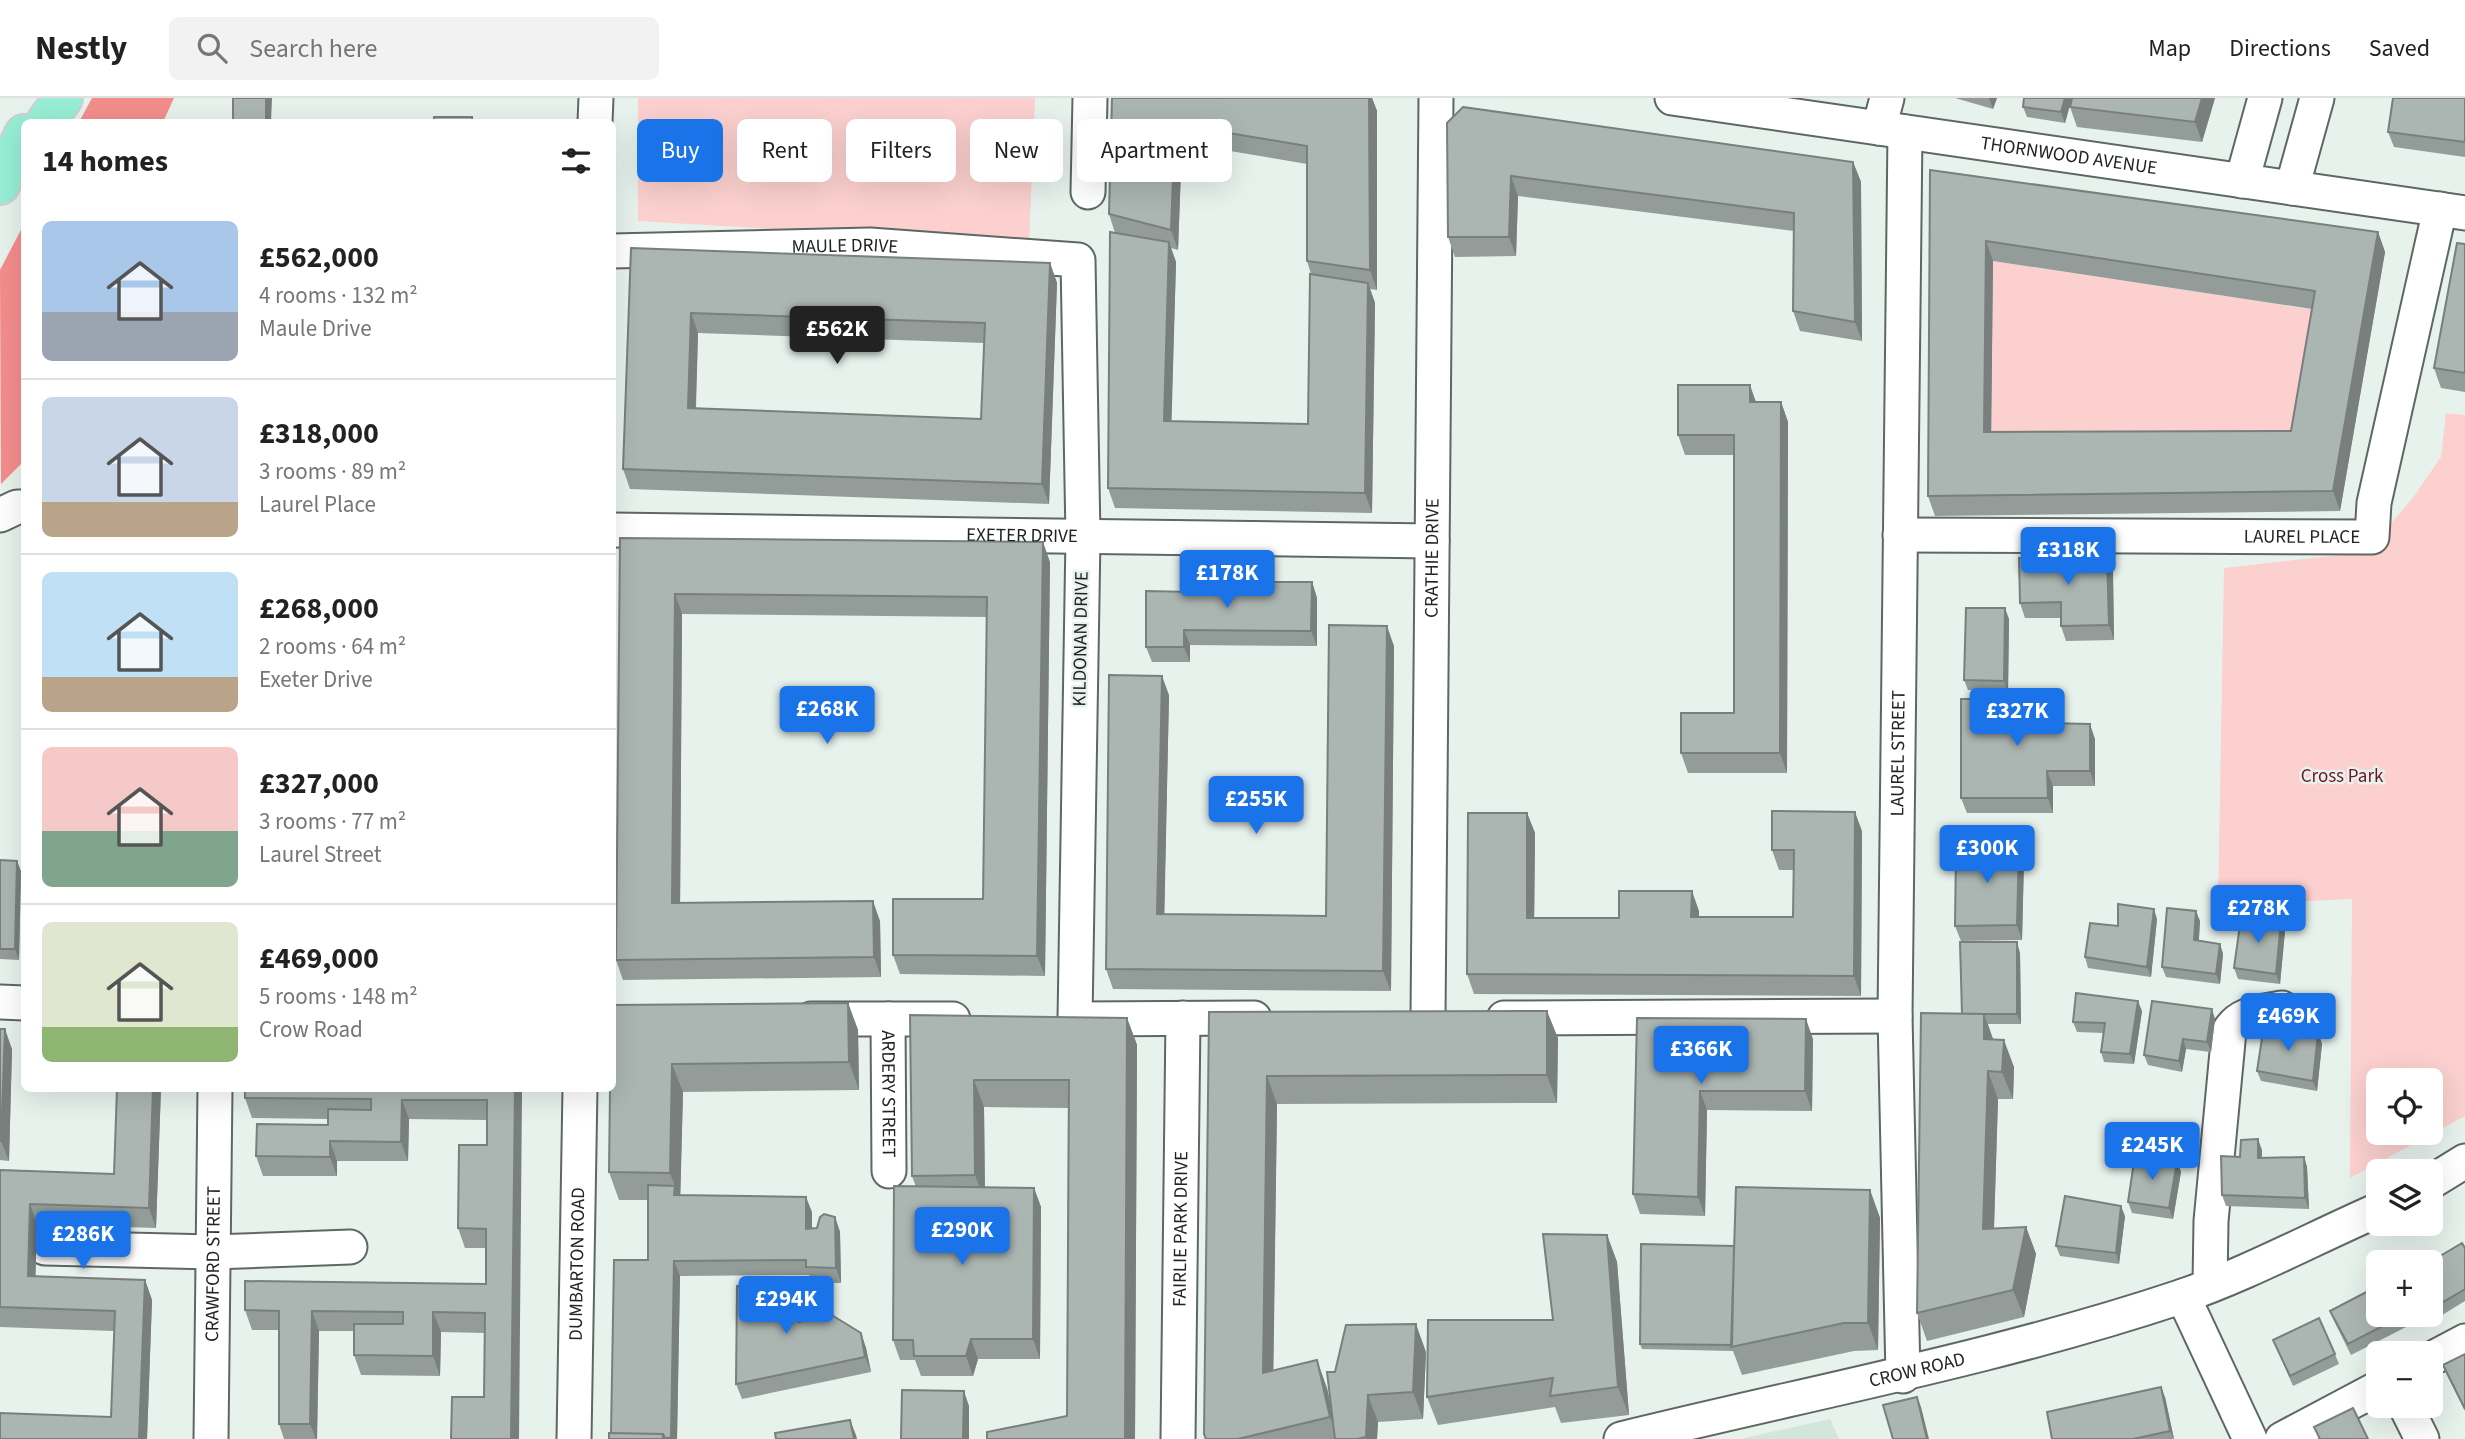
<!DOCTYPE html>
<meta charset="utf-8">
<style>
body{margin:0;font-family:"Source Sans 3",sans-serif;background:#f2f2f2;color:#222;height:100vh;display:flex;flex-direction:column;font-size:26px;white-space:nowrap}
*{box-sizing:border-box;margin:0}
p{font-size:23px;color:#767676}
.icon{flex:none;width:38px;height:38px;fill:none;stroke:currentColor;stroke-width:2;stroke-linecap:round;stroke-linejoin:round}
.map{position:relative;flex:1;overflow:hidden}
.details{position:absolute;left:21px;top:21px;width:595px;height:973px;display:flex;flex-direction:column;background:#fff;border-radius:10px;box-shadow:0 7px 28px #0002}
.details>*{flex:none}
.banner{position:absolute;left:637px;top:21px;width:665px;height:63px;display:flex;gap:14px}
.tools{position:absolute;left:2366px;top:970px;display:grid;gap:14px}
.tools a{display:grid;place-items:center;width:77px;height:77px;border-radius:10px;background:#fff;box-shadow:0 7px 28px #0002;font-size:35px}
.price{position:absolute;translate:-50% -60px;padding:0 16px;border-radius:7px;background:#1a73e8;color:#fff;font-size:23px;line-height:46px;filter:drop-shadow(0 2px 4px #0008)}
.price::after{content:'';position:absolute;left:50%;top:42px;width:21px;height:16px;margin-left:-10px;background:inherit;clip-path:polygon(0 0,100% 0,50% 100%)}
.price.active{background:#222;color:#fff}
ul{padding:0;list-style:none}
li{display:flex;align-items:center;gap:21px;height:175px;padding:0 21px}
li+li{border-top:2px solid #e0e0e0}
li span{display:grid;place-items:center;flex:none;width:196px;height:140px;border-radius:10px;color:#555}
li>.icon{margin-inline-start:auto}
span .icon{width:84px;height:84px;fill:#fffc;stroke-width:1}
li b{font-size:30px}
h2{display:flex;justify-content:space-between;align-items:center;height:84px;padding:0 21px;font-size:30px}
.tag{padding:0 24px;border-radius:10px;background:#fff;box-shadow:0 7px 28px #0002;font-size:24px;line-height:63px}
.tag.active{background:#1a73e8;color:#fff}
header{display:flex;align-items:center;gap:42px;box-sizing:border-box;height:98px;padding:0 35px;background:#fff;border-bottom:2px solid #e0e0e0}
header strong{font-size:33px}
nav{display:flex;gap:38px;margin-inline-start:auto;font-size:24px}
.search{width:490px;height:63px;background:#f2f2f2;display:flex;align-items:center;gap:18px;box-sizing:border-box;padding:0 24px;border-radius:10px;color:#767676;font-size:26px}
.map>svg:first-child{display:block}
</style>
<header>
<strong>Nestly</strong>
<div class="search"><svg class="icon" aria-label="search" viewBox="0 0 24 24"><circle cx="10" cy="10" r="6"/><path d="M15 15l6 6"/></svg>Search here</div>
<nav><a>Map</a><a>Directions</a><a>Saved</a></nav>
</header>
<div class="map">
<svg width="2465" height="1341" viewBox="0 0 2465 1341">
<rect width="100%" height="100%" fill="#e7f2ed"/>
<path fill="#d3e6de" d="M1830 1321 1839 1341H1740Z"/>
<path fill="#fbd0ce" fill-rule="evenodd" d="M638 0H1035L1029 146 638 123Z
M1993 163 2322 213 2299 353 1991 354Z
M2446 315 2465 317V1018L2350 1080 2352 801 2218 807 2224 470 2366 454 2412 401 2441 359ZM2378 982H2431V1034H2378Z"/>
<path fill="#f38d8c" d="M92 0H174L163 24H79Z
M24 126V363L1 386 0 172Z"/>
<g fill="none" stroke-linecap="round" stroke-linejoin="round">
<g stroke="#5e6763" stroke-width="37">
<g id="minor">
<path id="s1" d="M1672 0 2465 115"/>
<path d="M595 24 596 0"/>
<path d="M1879 30 1887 0"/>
<path d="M2242 83 2265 0"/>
<path d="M2292 90 2317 0"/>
<path d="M1088 94 1090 0"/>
<path id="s2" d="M612 153 870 147 1078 162 1083 439 1075 921"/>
<path d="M0 417 17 409H24"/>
<path id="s3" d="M612 432 1432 443"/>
<path id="s4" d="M1900 437 2372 439 2374 405 2440 111"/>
<path d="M0 904 24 905"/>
<path id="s5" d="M1428 920 1436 0"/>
<path d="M1504 920 1895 918"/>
<path d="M811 921H953"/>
<path id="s6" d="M888 921 889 1073"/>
<path d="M1080 921 1254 920"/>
<path d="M2431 1084 2465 1063"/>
<path d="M45 1150 213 1154 350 1149"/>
<path d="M2210 1187 2211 1123 2229 933C2240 914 2262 914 2282 910"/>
<path d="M2183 1198 2250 1341"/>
<path d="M2431 1261 2465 1243"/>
<path id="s7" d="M1903 1278 1895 918 1905 34"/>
<path d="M2405 1307 2422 1341"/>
<path id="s8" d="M211 1341 215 990"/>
<path id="s9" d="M574 1341 580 990"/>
<path id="s10" d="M1178 1341 1183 920"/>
<path id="s11" d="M1621 1341C1808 1295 1997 1260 2180 1199 2245 1177 2314 1140 2378 1112"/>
<path d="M2282 1341 2378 1290"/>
</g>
</g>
<g stroke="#cecfcf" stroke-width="42">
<path id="major" d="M46 24 63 0
M0 87 24 36"/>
</g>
<use href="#minor" stroke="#fff" stroke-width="33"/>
<use href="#major" stroke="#97eed4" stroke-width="38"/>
</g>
<path fill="#939c98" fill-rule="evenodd" d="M1112 0H1372L1377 13V192L1370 191 1375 205 1372 415 1115 410 1108 390 1115 135 1109 116ZM1182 45 1307 66V163L1311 176 1308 326 1171 324 1176 164 1171 150 1178 152Z
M1955 0H1997L1993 11Z
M2072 0 2065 25 2027 19 2023 9Z
M2215 0 2202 44 2077 29 2070 9Z
M2465 0V59L2394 49 2388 34Z
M1463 9 1853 64 1861 84 1862 243 1800 233 1793 213 1794 133 1518 98 1516 158 1455 159 1448 139Z
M1930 72 2378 134 2385 154 2340 413 1935 418 1928 398ZM1993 163 2312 211 2291 333 1991 334Z
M2465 146V294L2441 290 2434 270Z
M631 150 1050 165 1057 185 1049 406 630 391 623 371ZM698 235 984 245 981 321 696 311Z
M1756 304H1781L1788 324 1787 675H1688L1681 655 1734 615V357H1685L1678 337Z
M620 440 1050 464 1045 878 900 876 893 857 983 801 987 519 682 516 680 805 880 823 881 879 623 882 616 862Z
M2113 474 2114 542 2066 543 2061 528V520H2025L2020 505Z
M1312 484 1317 500V548L1190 547V564H1152L1146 549 1193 494Z
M2009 521 2008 594 1968 592 1964 582Z
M1394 548 1391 893 1113 891 1106 871 1169 597 1164 816 1326 818Z
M2052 616V625L2095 641V688H2053V715H1967L1961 700Z
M1527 715 1535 735 1534 820H1619L1699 813V819H1793L1794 772H1779L1772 752 1862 733 1861 898 1474 896 1467 876Z
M0 762 21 773 19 862 0 861Z
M2024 762 2022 842 1961 843 1955 828Z
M2157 821 2151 879 2088 870 2085 859 2118 828Z
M2200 823 2199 842 2220 846 2223 856 2220 886 2166 879 2162 869Z
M2281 823 2285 833 2280 886 2238 881 2234 870Z
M2020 855 2021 926H1988L1993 941 2014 969 2013 1001H1998L1994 1131 2026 1129 2036 1156 2024 1219 1927 1243 1917 1215 1962 916Z
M848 905 858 932 859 992 683 994 680 1097 812 1114V1130H817L835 1119 840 1134 841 1185H812L809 1177 680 1178 677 1341H609L648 1162V1102H619L609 1074 612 907Z
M2142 913 2134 966 2104 964 2101 954 2104 935 2077 934 2073 924Z
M1209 914 1558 940 1557 1005 1277 1006 1273 1272 1327 1290 1331 1310 1335 1274 1426 1254 1423 1321 1378 1324 1377 1341H1205L1204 1336Z
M910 917 1127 920 1137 947 1135 1341H987L1067 1318 1068 1010 984 1009 985 1089 1034 1090 1041 1109 1040 1261H978L973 1278H921L915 1262H900L893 1242 916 1089 912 1078Z
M1637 920 1813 941 1812 1013 1707 1012 1705 1118 1640 1116 1633 1096Z
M2215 921 2211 954 2186 951 2182 974 2148 967 2144 957Z
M0 931 12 951 9 1063 0 1062Z
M2318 935 2322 946 2317 993 2261 983 2257 973Z
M117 990H161L156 1130 37 1126 35 1178 145 1182 152 1202 147 1341H0L111 1319 114 1233 0 1229V1072L114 1076Z
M522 995 484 1299 485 1235 441 1234 440 1278 361 1277 354 1257V1233H319L317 1341H284L279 1326V1232H252L245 1212 486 1186V1150H465L458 1130 487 1047V1022L409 1021 408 1063H337V1078H263L256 1058 328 1027V1021L252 1020 245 1000Z
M2262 1052V1060L2304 1059 2307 1069 2309 1111 2226 1108 2222 1097 2240 1059Z
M2177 1064 2181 1074 2173 1121 2132 1115 2128 1104Z
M1870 1092 1880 1120 1878 1252 1854 1253 1742 1277 1733 1253 1642 1251 1640 1246 1734 1148Z
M2125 1118 2119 1166 2060 1158 2056 1148Z
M1607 1137 1617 1164 1629 1317 1561 1325 1555 1309 1438 1327 1427 1299 1553 1222Z
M2465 1150V1203L2434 1222 2430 1216 2431 1164Z
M794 1202 800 1224 861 1235 866 1250 871 1274 742 1301 736 1286Z
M2330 1213 2378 1216H2413L2416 1224 2351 1257 2334 1223Z
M2273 1242 2335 1256 2339 1266 2293 1288Z
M2465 1256V1313L2447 1277 2443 1267Z
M2165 1299 2174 1341H2052Z"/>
<path fill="#787f7c" d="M266 0H272L271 24H266Z
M1369 0H1372L1377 13V192L1370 172Z
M1989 0H1997L1993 11Z
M2065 0H2072L2065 25 2061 14Z
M2202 0H2215L2202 44 2195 24Z
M1175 26 1182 45 1178 152 1171 132Z
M1853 64 1861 84 1862 243 1855 224Z
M1511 78 1518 98 1516 158 1509 139Z
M2378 134 2385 154 2340 413 2333 393Z
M1986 143 1993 163 1991 354 1984 334Z
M1169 144 1176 164 1171 343 1164 323Z
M1050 165 1057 185 1049 406 1042 386Z
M1368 185 1375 205 1372 415 1365 395Z
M691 215 698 235 695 330 688 310Z
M1750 287 1757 307 1750 304Z
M1781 304 1788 324 1787 675 1780 655Z
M1043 444 1050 464 1045 878 1037 858Z
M2107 459 2113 474 2114 542 2109 527Z
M1312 484 1317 500V548L1311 533Z
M675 496 682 516 680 825 672 805Z
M2005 510 2009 521 2008 594 2004 583Z
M1387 528 1394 548 1391 893 1383 873Z
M1184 532 1190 547V564L1184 549Z
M1162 578 1169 597 1164 835 1157 816Z
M2047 601 2052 616 2053 641 2047 625Z
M2090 626 2095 641V688L2090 673Z
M2047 673 2053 688V715L2048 700Z
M1855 714 1862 733 1861 898 1854 878Z
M1527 715 1535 735 1534 840 1527 820Z
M2019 746 2024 762 2022 842 2017 827Z
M17 763 21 773 19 862 15 851Z
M1692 793 1699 813 1698 838 1691 819Z
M873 803 880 823 881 879 874 859Z
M2154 811 2157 821 2151 879 2147 869Z
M2196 813 2200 823 2198 852 2194 842Z
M2281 823 2285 833 2280 886 2276 876Z
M2017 844 2020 855 2021 926 2017 916Z
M2220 846 2223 856 2220 886 2216 876Z
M2138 903 2142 913 2134 966 2130 956Z
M848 905 858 932 859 992 849 964Z
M2212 911 2215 921 2211 954 2207 944Z
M1547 913 1558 940 1557 1005 1547 977Z
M1984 916 1994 944 1984 941Z
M1127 920 1137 947 1135 1341H1125Z
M1806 921 1813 941 1812 1013 1805 993Z
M5 931 12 951 9 1063 1 1043Z
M2318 935 2322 946 2317 993 2313 983Z
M2183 941 2186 951 2182 974 2179 963Z
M2004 942 2014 969 2013 1001 2002 974Z
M672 966 683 994 680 1112 674 1097 675 1088 670 1075Z
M1988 973 1998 1001 1993 1159 1983 1131Z
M1267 978 1277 1006 1273 1303 1263 1275Z
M974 982 984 1009 985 1104 975 1077Z
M153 990H161L156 1130 149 1110Z
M515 990H521L522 995 519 1341H511Z
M1700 993 1707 1012 1705 1118 1698 1099Z
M402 1002 409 1021 408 1063 401 1044Z
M2258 1041 2262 1052 2261 1070 2258 1060Z
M330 1043 337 1063V1078L330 1059Z
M2304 1059 2307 1069 2309 1111 2305 1100Z
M2177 1064 2181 1074 2173 1121 2169 1110Z
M1034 1090 1041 1109 1040 1261 1033 1241Z
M1870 1092 1880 1120 1878 1252 1868 1225Z
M806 1099 812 1114V1146L806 1131Z
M30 1106 37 1126 35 1198 28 1178Z
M2121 1108 2125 1118 2119 1166 2116 1155Z
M835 1119 840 1134 841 1185 836 1170Z
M2026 1129 2036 1156 2024 1219 2013 1192Z
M1607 1137 1617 1164 1629 1317 1618 1289Z
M674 1163 680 1178 677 1341H671Z
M145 1182 152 1202 147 1341H139Z
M789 1186 794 1202 804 1239 799 1224Z
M312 1213 319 1233 317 1341H316L310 1326Z
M433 1214 441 1234 440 1278 433 1258Z
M1416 1226 1426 1254 1423 1321 1413 1294Z
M861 1235 866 1250 871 1274 865 1259Z
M971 1241 978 1261 973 1278 966 1258Z
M1317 1262 1327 1290 1338 1341 1330 1319Z
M2161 1289 2165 1299 2174 1341 2170 1333Z
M964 1293 969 1308V1341H963Z
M1368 1297 1378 1324 1377 1341H1366V1339Z
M1917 1299 1921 1309 1929 1341H1927Z
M850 1322 856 1337 857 1341H854Z"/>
<path fill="#abb5b1" stroke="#787f7c" stroke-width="2" fill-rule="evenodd" d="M233 0H266V24H233Z
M1112 0H1369L1370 172 1307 163V48L1175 26 1171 132 1109 116Z
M2024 0H2065L2061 14 2023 9Z
M2072 0H2202L2195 24 2070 9Z
M2393 0H2465V44L2388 34Z
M1463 9 1853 64 1855 224 1793 213 1794 115 1511 78 1509 139H1448L1447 25Z
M434 19H472V24H434Z
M1930 72 2378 134 2333 393 1928 398ZM1986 143 2315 193 2291 333 1984 334Z
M1110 134 1169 144 1164 323 1308 326 1310 176 1368 185 1365 395 1108 390Z
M2457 145 2465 146V275L2434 270Z
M631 150 1050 165 1042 386 623 371ZM691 215 985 225 981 321 688 310Z
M1678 287H1750V304H1781L1780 655H1681V615H1734V337H1678Z
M620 440 1043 444 1037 858 893 857V801H983L987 499 675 496 672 805 873 803 874 859 616 862Z
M2107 459 2109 527 2061 528V504L2020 505 2019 460Z
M1193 484H1312L1311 533 1184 532V549H1146V493L1193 494Z
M1966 510H2005L2004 583 1964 582Z
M1329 527 1387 528 1383 873 1106 871 1109 577 1162 578 1157 816 1326 818Z
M1961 601H2047V625L2090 626V673H2047L2048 700H1961Z
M1772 713 1855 714 1854 878 1467 876 1468 715H1527V820H1619V793H1692L1691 819H1793L1794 752H1772Z
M2019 746 2017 827 1955 828 1956 749Z
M0 762 17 763 15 851H0Z
M2118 806 2154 811 2147 869 2085 859 2090 825 2118 828Z
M2167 810 2196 813 2194 842 2220 846 2216 876 2162 869Z
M2241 819 2281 823 2276 876 2234 870Z
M1960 844H2017V916H1962Z
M2076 895 2138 903 2130 956 2101 954 2105 925 2073 924Z
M2152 903 2212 911 2207 944 2183 941 2179 963 2144 957Z
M848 905 849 964 672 966 670 1075 609 1074 610 990H612V907Z
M1547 913V977L1267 978 1263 1275 1317 1262 1330 1319 1238 1341H1206L1204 1336 1209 914Z
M1921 915 1984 916V941L2004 942 2002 974 1988 973 1983 1131 2026 1129 2013 1192 1917 1215Z
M910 917 1127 920 1125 1341H987V1334L1067 1318 1069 982H974L975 1077 912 1078Z
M1637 920 1806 921 1805 993H1700L1698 1099 1633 1096Z
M2264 927 2318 935 2313 983 2257 973Z
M0 931H5L1 1043H0Z
M117 990H153L149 1110 30 1106 28 1178 145 1182 139 1341H0V1315L111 1319 115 1213 0 1209V1072L114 1076Z
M245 990H515L511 1341H451L452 1299H484L485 1215 433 1214V1258L354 1257V1226H403V1214L312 1213 310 1326H279V1213L245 1212V1183L486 1186V1131L458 1130 459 1047H487V1002H402L401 1044 330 1043V1059L256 1058 257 1026 328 1027V1011L371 1012V1001L245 1000Z
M2258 1041V1060L2304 1059 2305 1100 2222 1097 2221 1058 2240 1059 2241 1042Z
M2135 1057 2177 1064 2169 1110 2128 1104Z
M648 1087 675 1088 674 1097 806 1099V1131L817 1130 820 1119 824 1116 835 1119 836 1170 806 1169V1162L674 1163 671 1340H665L663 1336 611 1335 614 1162H648Z
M894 1088 1034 1090 1033 1241H971L966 1258H914L913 1242H893Z
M1736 1089 1870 1092 1868 1225H1844L1731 1249Z
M2065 1098 2121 1108 2116 1155 2056 1148Z
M1543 1136 1607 1137 1618 1289 1550 1298 1553 1280 1427 1299 1428 1222H1553Z
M2462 1145 2465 1150V1191L2431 1211V1164H2430Z
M1641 1146 1734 1148 1732 1247 1640 1246Z
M789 1186 799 1224 830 1216 861 1235 865 1259 736 1286 737 1188Z
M2378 1188V1216H2406L2348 1246 2330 1213Z
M2319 1220 2335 1256 2290 1278 2273 1242Z
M1416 1226 1413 1294 1368 1297 1366 1339 1358 1341H1335L1327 1274H1335L1346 1227Z
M2465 1256V1311L2443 1267Z
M2161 1289 2170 1333 2133 1341H2052L2047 1314Z
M902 1292 964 1293 963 1341H901Z
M1917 1299 1927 1341H1893L1883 1307Z
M2353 1310 2368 1341H2320L2314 1329Z
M850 1322 854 1341H776L775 1335Z
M609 1335 663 1336V1341H609Z"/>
<g text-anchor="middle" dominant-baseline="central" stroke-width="5" stroke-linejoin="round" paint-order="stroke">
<g font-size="19" fill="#202423" stroke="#e7f2ed">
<text stroke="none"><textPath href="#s1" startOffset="401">THORNWOOD AVENUE</textPath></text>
<text stroke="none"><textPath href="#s2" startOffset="233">MAULE DRIVE</textPath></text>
<text stroke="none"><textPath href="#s3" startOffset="410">EXETER DRIVE</textPath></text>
<text stroke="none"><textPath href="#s4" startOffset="402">LAUREL PLACE</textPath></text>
<text stroke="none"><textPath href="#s5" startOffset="460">CRATHIE DRIVE</textPath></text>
<text transform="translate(1081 541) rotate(-89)">KILDONAN DRIVE</text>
<text stroke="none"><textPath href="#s7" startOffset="623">LAUREL STREET</textPath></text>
<text stroke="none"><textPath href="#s6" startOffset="75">ARDERY STREET</textPath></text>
<text stroke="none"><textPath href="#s10" startOffset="210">FAIRLIE PARK DRIVE</textPath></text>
<text stroke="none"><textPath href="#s8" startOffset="175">CRAWFORD STREET</textPath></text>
<text stroke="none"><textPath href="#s9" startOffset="175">DUMBARTON ROAD</textPath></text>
<text stroke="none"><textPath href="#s11" startOffset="304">CROW ROAD</textPath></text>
</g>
<g font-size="19" fill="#6f151f" stroke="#e7f2ed">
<text x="2342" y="678">Cross Park</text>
</g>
</g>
</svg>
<div class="tools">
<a><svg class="icon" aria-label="locate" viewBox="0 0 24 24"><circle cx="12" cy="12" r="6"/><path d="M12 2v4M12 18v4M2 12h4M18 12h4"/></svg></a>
<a><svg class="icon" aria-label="layers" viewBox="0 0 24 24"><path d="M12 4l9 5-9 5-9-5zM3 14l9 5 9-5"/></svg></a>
<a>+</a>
<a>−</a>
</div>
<b class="price active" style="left:837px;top:268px">£562K</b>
<b class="price" style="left:2068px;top:489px">£318K</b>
<b class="price" style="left:1227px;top:512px">£178K</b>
<b class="price" style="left:827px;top:648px">£268K</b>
<b class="price" style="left:2017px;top:650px">£327K</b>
<b class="price" style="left:1256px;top:738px">£255K</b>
<b class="price" style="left:1987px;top:787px">£300K</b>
<b class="price" style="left:2258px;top:847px">£278K</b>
<b class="price" style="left:2288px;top:955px">£469K</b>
<b class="price" style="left:1701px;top:988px">£366K</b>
<b class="price" style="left:2152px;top:1084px">£245K</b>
<b class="price" style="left:962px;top:1169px">£290K</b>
<b class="price" style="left:83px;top:1173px">£286K</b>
<b class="price" style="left:786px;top:1238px">£294K</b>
<div class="banner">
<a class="tag active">Buy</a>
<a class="tag">Rent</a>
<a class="tag">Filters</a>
<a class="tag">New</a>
<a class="tag">Apartment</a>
</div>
<section class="details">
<h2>14 homes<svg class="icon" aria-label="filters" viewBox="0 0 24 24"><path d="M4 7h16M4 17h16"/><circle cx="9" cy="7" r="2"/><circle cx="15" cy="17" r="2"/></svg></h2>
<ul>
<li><span style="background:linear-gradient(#a9c7e8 65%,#9aa5b1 0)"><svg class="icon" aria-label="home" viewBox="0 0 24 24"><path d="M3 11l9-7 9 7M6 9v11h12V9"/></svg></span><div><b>£562,000</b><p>4 rooms · 132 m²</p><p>Maule Drive</p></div></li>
<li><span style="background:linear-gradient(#c9d6e8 75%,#b9a48a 0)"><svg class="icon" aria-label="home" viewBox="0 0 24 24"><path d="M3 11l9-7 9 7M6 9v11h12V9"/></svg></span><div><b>£318,000</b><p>3 rooms · 89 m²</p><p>Laurel Place</p></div></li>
<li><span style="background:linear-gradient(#bfe0f5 75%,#b9a48a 0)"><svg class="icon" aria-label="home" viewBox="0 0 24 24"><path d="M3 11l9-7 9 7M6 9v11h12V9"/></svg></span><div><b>£268,000</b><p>2 rooms · 64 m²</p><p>Exeter Drive</p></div></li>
<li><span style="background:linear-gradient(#f6c9c9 60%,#7fa58c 0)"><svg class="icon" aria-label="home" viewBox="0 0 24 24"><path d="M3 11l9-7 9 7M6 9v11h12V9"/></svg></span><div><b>£327,000</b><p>3 rooms · 77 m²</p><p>Laurel Street</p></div></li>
<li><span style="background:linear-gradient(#dfe7d0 75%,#8fb573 0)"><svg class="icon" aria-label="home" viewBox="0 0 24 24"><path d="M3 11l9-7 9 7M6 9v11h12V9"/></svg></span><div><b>£469,000</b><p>5 rooms · 148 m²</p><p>Crow Road</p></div></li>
</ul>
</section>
</div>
